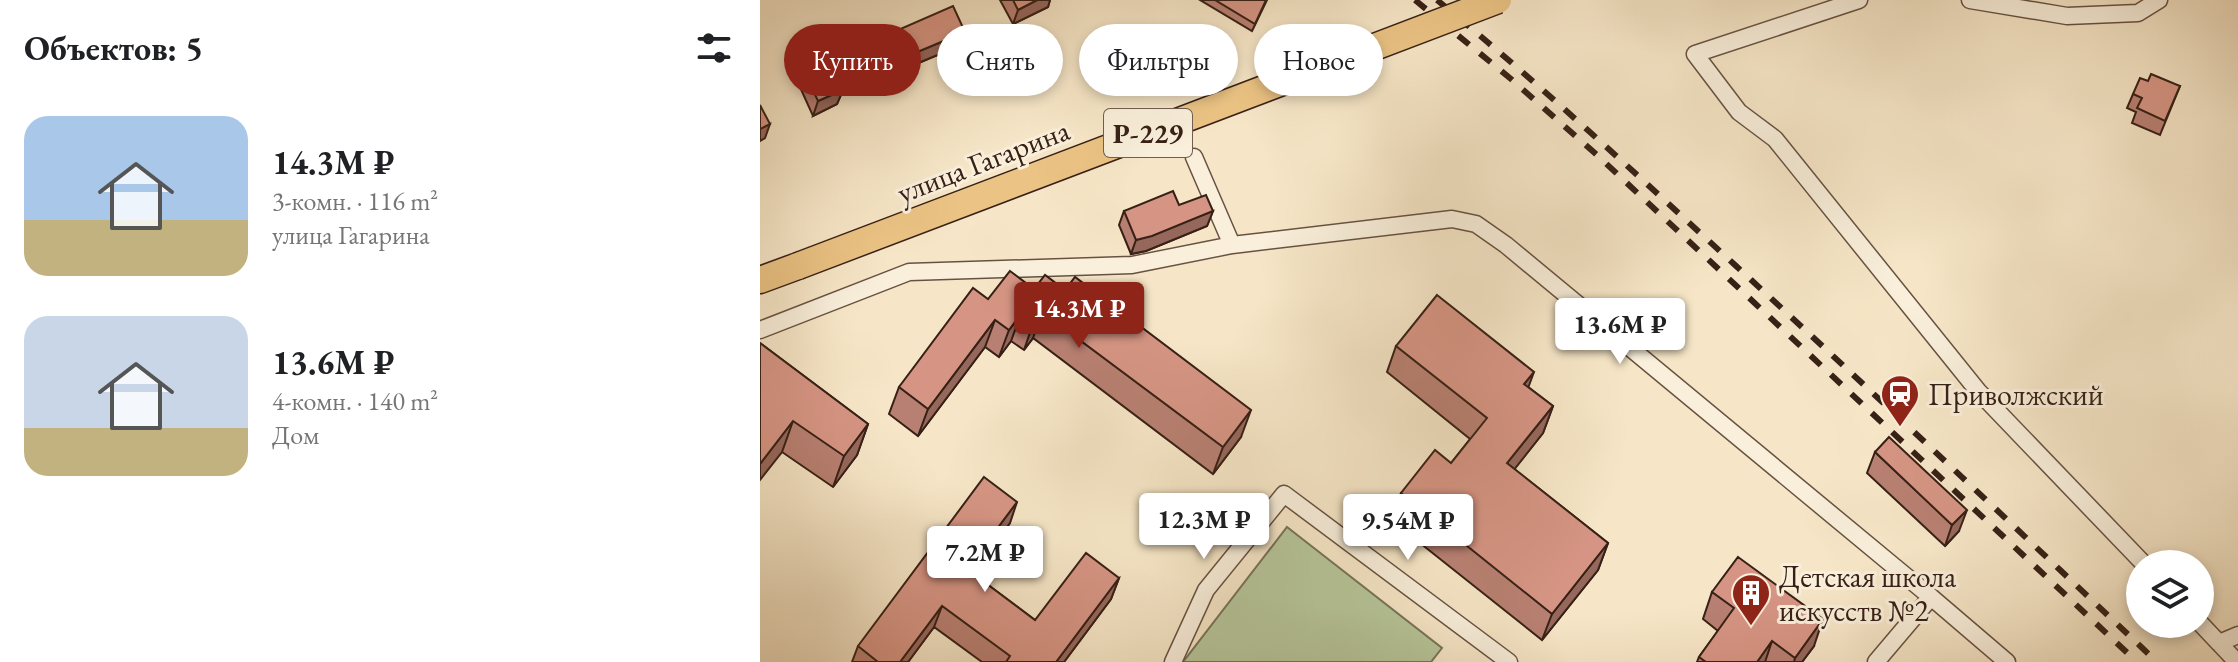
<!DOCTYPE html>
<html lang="ru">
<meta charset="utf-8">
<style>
body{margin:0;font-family:"EB Garamond",serif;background:#f6f6f6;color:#202124;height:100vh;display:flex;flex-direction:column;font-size:30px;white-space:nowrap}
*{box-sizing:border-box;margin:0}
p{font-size:26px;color:#757577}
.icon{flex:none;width:44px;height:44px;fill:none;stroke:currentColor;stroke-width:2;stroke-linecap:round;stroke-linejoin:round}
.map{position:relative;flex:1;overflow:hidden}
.drawer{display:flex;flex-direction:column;background:#fff;width:760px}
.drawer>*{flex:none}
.hud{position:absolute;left:24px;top:24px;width:760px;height:72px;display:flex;gap:16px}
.buttons{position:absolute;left:1366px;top:550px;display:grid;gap:16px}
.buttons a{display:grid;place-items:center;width:88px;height:88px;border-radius:50%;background:#fff;box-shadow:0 4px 12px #0003;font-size:40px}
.price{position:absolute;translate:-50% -68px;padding:0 18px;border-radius:8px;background:#fff;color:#222;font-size:26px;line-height:52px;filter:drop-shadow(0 2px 4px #0008)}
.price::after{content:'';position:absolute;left:50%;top:48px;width:24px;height:18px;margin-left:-12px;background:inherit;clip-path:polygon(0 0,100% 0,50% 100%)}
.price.selected{background:#8f2418;color:#fff}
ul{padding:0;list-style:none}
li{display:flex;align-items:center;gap:24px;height:200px;padding:0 24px}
li span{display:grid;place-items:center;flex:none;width:224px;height:160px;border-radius:24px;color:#555}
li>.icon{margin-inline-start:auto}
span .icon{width:96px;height:96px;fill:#fffc;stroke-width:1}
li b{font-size:34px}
h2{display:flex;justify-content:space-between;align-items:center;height:96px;padding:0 24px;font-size:34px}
.chip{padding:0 28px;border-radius:36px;background:#fff;box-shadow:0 4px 12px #0003;font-size:28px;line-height:72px}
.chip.selected{background:#8f2418;color:#fff}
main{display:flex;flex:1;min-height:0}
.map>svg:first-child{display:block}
</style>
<main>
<section class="drawer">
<h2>Объектов: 5<svg class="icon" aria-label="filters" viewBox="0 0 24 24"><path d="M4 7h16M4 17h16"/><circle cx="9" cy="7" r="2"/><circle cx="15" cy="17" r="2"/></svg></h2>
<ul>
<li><span style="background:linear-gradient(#a9c7e8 65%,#c2b280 0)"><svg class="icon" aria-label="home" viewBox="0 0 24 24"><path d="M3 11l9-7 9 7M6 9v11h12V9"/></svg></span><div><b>14.3M ₽</b><p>3-комн. · 116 m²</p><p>улица Гагарина</p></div></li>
<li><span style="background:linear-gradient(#c9d6e8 70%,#c2b280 0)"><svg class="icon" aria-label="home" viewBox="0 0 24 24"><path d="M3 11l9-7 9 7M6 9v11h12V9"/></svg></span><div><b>13.6M ₽</b><p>4-комн. · 140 m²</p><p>Дом</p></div></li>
</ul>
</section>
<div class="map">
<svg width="1478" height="662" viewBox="0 0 1478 662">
<rect width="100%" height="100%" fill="#f6e6c7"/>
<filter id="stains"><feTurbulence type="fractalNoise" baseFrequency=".0025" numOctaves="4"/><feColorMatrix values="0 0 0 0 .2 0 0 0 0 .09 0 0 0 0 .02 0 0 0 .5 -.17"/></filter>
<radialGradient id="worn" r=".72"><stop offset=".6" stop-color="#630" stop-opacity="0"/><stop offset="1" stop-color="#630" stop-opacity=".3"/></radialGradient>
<path fill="#b6c69a" stroke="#767358" stroke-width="2" d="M527 527 682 648 671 662H423Z"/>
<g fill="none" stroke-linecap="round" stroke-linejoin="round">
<g stroke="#675242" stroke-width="19">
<path id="street" d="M1099 0 935 54 979 112 1015 139 1218 391 1384 564
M1210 0 1307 16 1378 13 1399 0
M434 157 472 245
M0 330 149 272 372 265 472 245 692 219 716 224 746 245 1171 597 1116 662
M1171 597 1247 662
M1440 623 1477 662
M1459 643 1478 635
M413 662 446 590 524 494 749 662"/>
</g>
<g stroke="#372016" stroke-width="29">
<path id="primary" d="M0 280 38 266"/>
</g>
<use href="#street" stroke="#f9efdb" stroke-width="16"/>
<use href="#primary" stroke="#ebc384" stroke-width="26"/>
<path stroke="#372016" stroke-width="6" stroke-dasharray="14 14" stroke-linecap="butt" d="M655 0 751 79 837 155 1377 662
M677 0C780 84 877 175 975 265 1117 396 1257 529 1397 662"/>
<g stroke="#372016" stroke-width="29" stroke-linecap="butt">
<path id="primary-bridge" d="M38 266 738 0"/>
</g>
<use href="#primary-bridge" stroke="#ebc384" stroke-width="26"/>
</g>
<path fill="#b88072" stroke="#372016" stroke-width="2" d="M240 0H290L288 7 253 24Z
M440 0H507L492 31Z
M136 31 199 46 118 80 106 50 112 36Z
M44 71 83 90 77 104 53 116 39 85Z
M1388 81 1420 86 1400 135 1372 123 1376 112 1367 108 1373 94Z
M419 205 453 211 447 226 386 251 371 254 359 225 364 211Z
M274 289 481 437 453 474 273 338 264 350 251 341 239 357 225 347 158 436 129 414 139 387 228 299Z
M0 343 108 424 97 455 73 487 22 452Z
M636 346 768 387 793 406 783 433 754 469 848 543 838 570 782 640 631 520 641 493 691 463 710 439 627 372Z
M1115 452 1199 531 1185 546 1107 473Z
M250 523 212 573 275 620 359 578 351 599 304 662H222L174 627 148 662H92L98 646Z
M952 592 1054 646 1042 662H937L939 657 958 631 943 619Z"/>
<path fill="#96685c" stroke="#372016" stroke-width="2" d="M277 0H290L288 7 253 24 258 10Z
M205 32 199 46 118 80 124 66Z
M83 90 77 104 53 116 58 101Z
M10 124 5 138 0 141V129Z
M453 211 447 226 386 251 371 254 376 240Z
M282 312 273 338 264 350 273 324Z
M261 314 251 341 239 357 249 330Z
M235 320 225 347 158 436 168 409Z
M774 372 764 399V384Z
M793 406 783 433 738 490 747 463Z
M491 410 481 437 453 474 463 447Z
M33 421 22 452 0 480V464Z
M108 424 97 455 73 487 84 456Z
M257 502 250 523 200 590 207 569Z
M1207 510 1199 531 1185 546 1192 525Z
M848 543 838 570 782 640 792 614Z
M359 578 351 599 304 662H296Z
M182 606 174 627 148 662H140Z
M1063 619 1054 646 1042 662H1034L1035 658Z
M1012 641 1005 662H997Z"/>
<path fill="#d69584" stroke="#372016" stroke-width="2" d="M253 0H277L258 10Z
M455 0H506L495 24Z
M193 6 205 32 124 66 112 36 134 27 136 31Z
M69 60 83 90 58 101 44 71Z
M1391 74 1420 86 1405 121 1377 108 1382 98 1373 94 1380 78 1388 81Z
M0 105 10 124 0 129Z
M413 191 419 205 446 195 453 211 392 236 376 240 364 211Z
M250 271 274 289 285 275 305 290 315 277 491 410 463 447 282 312 273 324 261 314 249 330 235 320 168 409 139 387 213 288 228 299Z
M677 295 774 372 764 384 793 406 747 463 848 543 792 614 641 493 675 450 691 463 727 418 636 346Z
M0 343 108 424 84 456 33 421 0 464Z
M1129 437 1207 510 1192 525 1115 452Z
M224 477 257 502 207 569 275 620 326 553 359 578 296 662H246L250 656 182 606 140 662H118L98 646Z
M978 557 1063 619 1035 658 1012 641 997 662H946L939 657 974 608 952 592Z"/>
<defs>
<g id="station-pin" transform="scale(2)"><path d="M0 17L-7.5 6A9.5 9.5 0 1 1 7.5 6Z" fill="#8f2418" stroke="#f9efdb"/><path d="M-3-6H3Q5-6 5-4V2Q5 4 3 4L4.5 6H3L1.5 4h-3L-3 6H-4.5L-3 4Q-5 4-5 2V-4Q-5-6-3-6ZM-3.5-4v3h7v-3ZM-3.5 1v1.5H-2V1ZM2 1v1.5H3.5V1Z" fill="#fff"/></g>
<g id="building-pin" transform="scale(2)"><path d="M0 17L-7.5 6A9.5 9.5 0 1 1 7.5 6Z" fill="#8f2418" stroke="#f9efdb"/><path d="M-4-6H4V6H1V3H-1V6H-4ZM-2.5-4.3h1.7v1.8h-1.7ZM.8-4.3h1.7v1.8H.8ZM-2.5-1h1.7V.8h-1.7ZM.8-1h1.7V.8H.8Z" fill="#fff"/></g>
</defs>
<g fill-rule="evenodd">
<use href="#station-pin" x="1140" y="394"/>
<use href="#building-pin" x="991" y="593"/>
</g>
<g text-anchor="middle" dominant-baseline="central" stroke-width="6" stroke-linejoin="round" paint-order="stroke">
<rect fill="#f9efdb" stroke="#715e51" stroke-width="2" x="344" y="109" width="88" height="48" rx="6"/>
<g font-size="28" font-weight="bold" fill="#372016">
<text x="388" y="133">Р-229</text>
</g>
<g font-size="30" fill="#372016" stroke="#f9efdb">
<text transform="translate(223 161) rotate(-21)">улица Гагарина</text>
</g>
<g font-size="30" fill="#372016" stroke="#f9efdb" text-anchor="start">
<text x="1168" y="394">Приволжский</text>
<text x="1019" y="576">Детская школа<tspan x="1019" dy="34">искусств №2</tspan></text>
</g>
</g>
<rect width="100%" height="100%" filter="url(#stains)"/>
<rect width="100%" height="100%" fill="url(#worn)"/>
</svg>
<div class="buttons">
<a><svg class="icon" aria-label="layers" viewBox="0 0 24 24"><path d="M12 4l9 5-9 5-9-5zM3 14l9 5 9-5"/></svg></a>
</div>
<b class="price selected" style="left:319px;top:350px">14.3M ₽</b>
<b class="price" style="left:860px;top:366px">13.6M ₽</b>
<b class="price" style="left:444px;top:561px">12.3M ₽</b>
<b class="price" style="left:648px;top:562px">9.54M ₽</b>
<b class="price" style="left:225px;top:594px">7.2M ₽</b>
<div class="hud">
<a class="chip selected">Купить</a>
<a class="chip">Снять</a>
<a class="chip">Фильтры</a>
<a class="chip">Новое</a>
</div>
</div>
</main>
